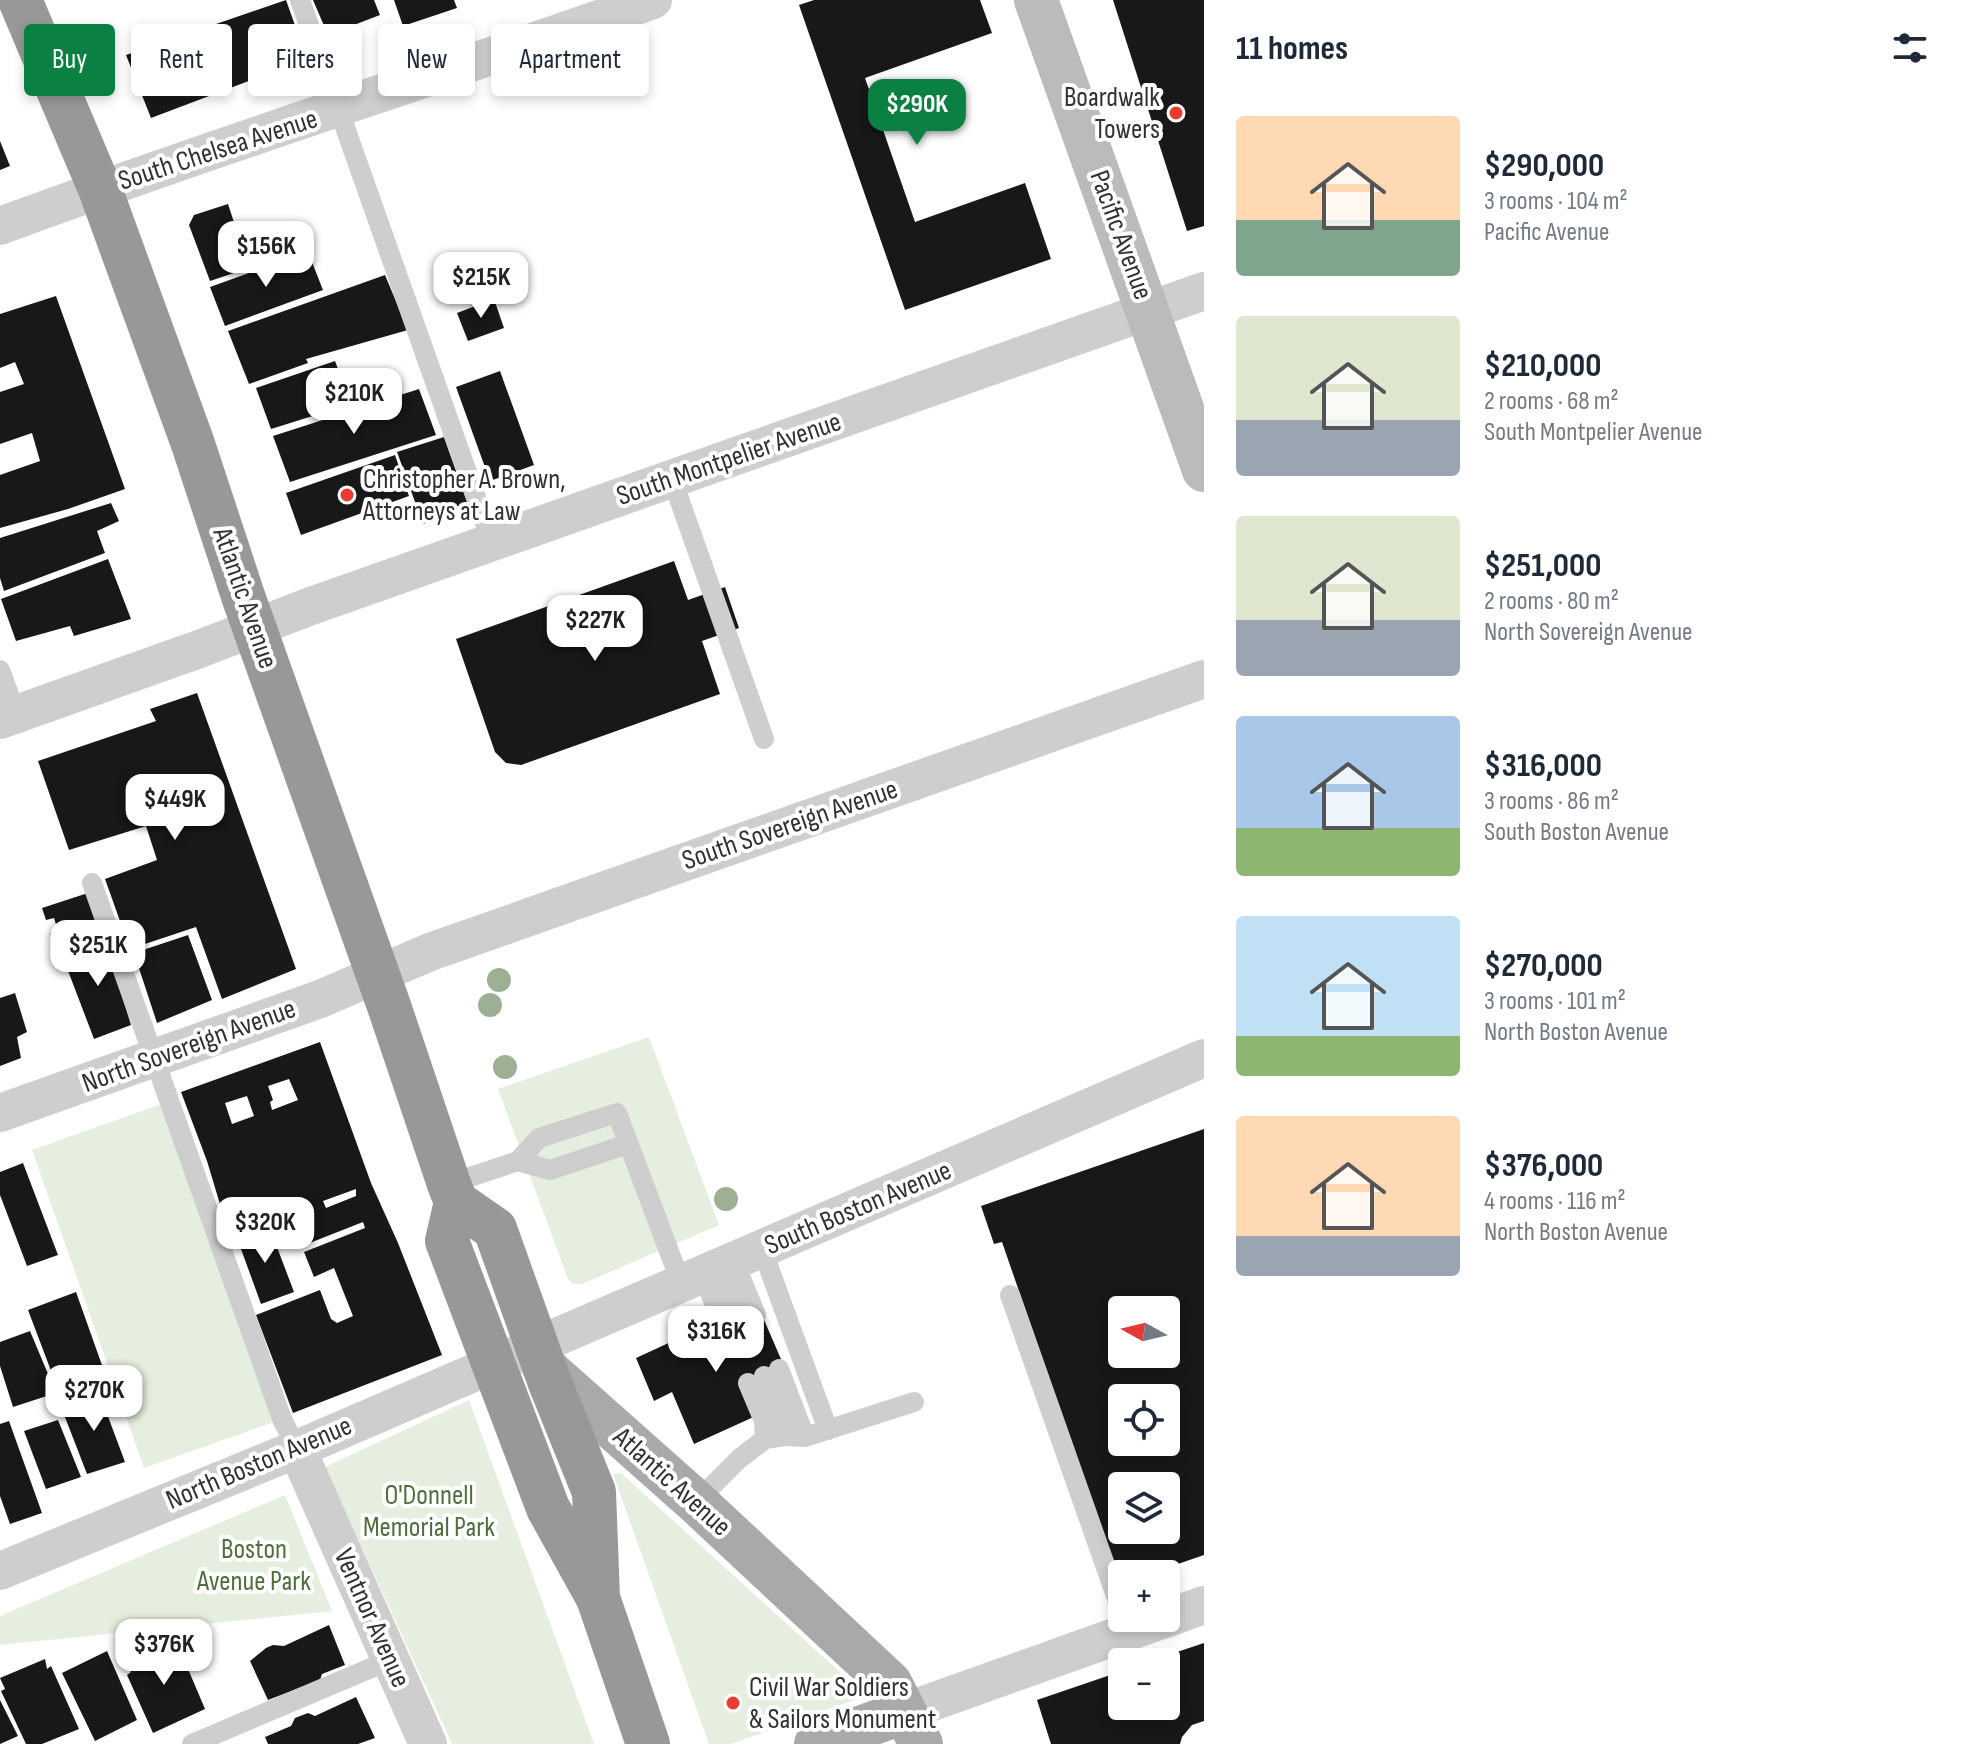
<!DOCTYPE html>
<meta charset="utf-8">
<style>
body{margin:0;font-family:"Sofia Sans Condensed",sans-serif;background:#f2f2f3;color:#1f2937;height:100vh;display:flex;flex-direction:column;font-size:30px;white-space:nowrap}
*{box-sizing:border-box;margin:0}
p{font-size:26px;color:#747a83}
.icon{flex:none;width:44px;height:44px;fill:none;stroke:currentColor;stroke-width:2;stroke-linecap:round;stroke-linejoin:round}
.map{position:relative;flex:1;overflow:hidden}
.sheet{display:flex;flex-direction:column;background:#fff;width:760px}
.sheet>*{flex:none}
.guide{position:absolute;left:24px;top:24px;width:760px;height:72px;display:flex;gap:16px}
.needle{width:52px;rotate:278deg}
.buttons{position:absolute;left:1108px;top:1296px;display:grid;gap:16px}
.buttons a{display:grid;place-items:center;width:72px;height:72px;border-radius:8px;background:#fff;box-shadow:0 4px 12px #0003;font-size:40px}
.price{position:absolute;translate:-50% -68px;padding:0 18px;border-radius:16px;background:#fff;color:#222;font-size:26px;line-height:52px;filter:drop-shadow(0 2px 4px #0008)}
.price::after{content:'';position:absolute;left:50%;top:48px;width:24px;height:18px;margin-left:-12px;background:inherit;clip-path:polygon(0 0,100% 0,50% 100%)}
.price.selected{background:#0b8043;color:#fff}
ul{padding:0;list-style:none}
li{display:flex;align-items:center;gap:24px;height:200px;padding:0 32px}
li span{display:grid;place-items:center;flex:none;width:224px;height:160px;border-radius:8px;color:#555}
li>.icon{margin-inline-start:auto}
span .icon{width:96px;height:96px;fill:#fffc;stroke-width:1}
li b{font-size:34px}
h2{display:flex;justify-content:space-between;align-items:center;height:96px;padding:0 32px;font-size:34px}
.pill{padding:0 28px;border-radius:8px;background:#fff;box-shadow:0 4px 12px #0003;font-size:28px;line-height:72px}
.pill.selected{background:#0b8043;color:#fff}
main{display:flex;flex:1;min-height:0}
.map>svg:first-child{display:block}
</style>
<main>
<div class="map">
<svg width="1204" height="1744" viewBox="0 0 1204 1744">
<rect width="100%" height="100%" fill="#fff"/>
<path fill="#e5eedf" d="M649 1037 719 1225 582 1284H573L568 1279 498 1089Z
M170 1101 282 1419 144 1468 32 1150Z
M469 1400 594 1744H452L325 1467Z
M621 1473 866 1696 731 1744H709L613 1474Z
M285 1495 332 1611 0 1645V1616Z"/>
<path fill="#181818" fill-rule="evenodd" d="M286 0 307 59 151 118 126 55Z
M313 0H374L380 15 328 35Z
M394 0H454L457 8 403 26Z
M814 0H980L992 33 865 78 915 222 1025 183 1051 259 905 310 799 5Z
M1113 0H1204V226L1187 231Z
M0 141 10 166 0 170Z
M228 204 249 268 210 281 189 225 194 215Z
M308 252 323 290 225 326 210 287Z
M385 275 408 330 306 359 308 363 249 384 228 331Z
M56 296 125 489 68 509 0 528V475L40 461 32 433 0 444V392L24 384 15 362 0 368V314Z
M494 299 504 328 468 341 457 313Z
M335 361 351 404 271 429 256 388Z
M500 371 534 465 490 481 456 387Z
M419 389 436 435 290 482 273 436Z
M444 437 469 507 423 524 397 452Z
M395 455 409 496 301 535 286 493Z
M111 503 119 521 97 531 105 553 4 591 0 578V538Z
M108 559 131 619 74 636 70 626 16 641 1 599Z
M674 561 688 600 725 587 739 628 702 641 720 694 521 765 506 763 495 752 456 639Z
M197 693 296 969 222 999 196 927 130 949 105 879 157 860 146 826 69 850 38 761 156 721 150 709Z
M91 892 104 933 54 948 50 933 58 931 54 918 46 920 42 908Z
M188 935 212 1000 157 1023 134 953Z
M105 939 131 1025 94 1039 62 955Z
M15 993 27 1032 17 1037 21 1058 0 1066V998Z
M320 1042 371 1183 398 1243 442 1355 293 1413 256 1315 320 1290 331 1319 337 1323 353 1316 334 1268 314 1277 304 1252 365 1228 363 1222 302 1246 289 1213 229 1234 207 1161 181 1092ZM289 1079 298 1100 272 1110 270 1102 273 1100 268 1086ZM247 1096 254 1116 232 1124 225 1103ZM356 1189V1196L326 1208 323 1201Z
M1204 1129V1555L1149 1574H1122V1589L1002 1242 994 1244 981 1206ZM1122 1310H1166V1354H1122ZM1122 1398H1166V1442H1122ZM1122 1486H1166V1530H1122Z
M23 1163 58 1255 27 1266 0 1195V1172Z
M269 1226 294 1292 261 1304 237 1238Z
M76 1292 103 1368 56 1384 28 1310Z
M761 1313 784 1366 758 1415 694 1444 672 1392 654 1401 636 1358 712 1323Z
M30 1331 56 1393 13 1407 0 1366V1342Z
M97 1387 125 1462 87 1474 63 1412 80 1407 76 1394Z
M58 1420 81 1477 46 1489 24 1431Z
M9 1421 42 1513 10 1524 0 1496V1424Z
M329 1625 345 1665 322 1674 320 1680 268 1700 250 1661 266 1648 273 1645 284 1646Z
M171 1640 175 1653 180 1650 205 1709 153 1733 127 1675 131 1672 126 1663Z
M1204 1643V1721L1192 1725 1182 1737 1180 1744H1051L1037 1700 1122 1671V1706H1166V1662L1150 1661Z
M107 1651 137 1720 95 1741 62 1673Z
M45 1659 47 1669 51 1666 79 1729 42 1744H26L1 1691 5 1689 0 1678Z
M356 1697 375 1738 358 1744H268L265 1737 291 1726 295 1718 308 1713 315 1716Z
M0 1700 18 1736 0 1744Z"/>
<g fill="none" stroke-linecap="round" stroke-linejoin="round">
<path stroke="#cecece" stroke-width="20" d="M300 0 492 543
M672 479 764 739
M0 670 16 714
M92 883 282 1419 297 1449
M518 1161 550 1170 628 1144
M449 1184 518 1161 539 1138 617 1113 681 1283
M762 1249 828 1430
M734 1261 756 1315
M718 1268 741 1322
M702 1274 725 1329
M1010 1295 1122 1613
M779 1369 805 1437
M764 1376 779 1414 784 1436
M748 1383 764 1421 765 1439
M696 1502 739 1459 765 1439 784 1436 805 1437 914 1402
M192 1744 390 1660"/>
<path stroke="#cecece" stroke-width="38" d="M0 226C216 146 436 77 653 0
M0 720 202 648 311 606 1204 291
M0 1113 320 999 430 952 1204 679
M297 1449 428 1744
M0 1571 297 1449 1204 1058
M904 1712 1204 1605"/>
<path stroke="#bbb" stroke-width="44" d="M1036 0 1204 470"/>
<path stroke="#a9a9a9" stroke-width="44" d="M544 1367 696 1502 890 1683 921 1744
M816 1744 904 1712"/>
<path stroke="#989898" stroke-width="44" d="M20 0 100 189 193 444 243 596 389 1006 449 1184 456 1202 495 1229 550 1383 594 1492 598 1598
M456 1202 447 1241 548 1508 598 1598 648 1744"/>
</g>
<g fill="#9db094">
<circle cx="499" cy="980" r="12"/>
<circle cx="490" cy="1005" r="12"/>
<circle cx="505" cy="1067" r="12"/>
<circle cx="726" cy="1199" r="12"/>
</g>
<g fill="#eb3a2f" stroke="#fff" stroke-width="3">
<circle cx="1176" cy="113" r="8"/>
<circle cx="347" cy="495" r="8"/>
<circle cx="733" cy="1703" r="8"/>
</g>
<g text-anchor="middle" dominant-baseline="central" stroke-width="8" stroke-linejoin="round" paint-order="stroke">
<g font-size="28" fill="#313131" stroke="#fff" text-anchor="start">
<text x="1160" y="97" text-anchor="end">Boardwalk<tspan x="1160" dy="32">Towers</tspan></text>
<text x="363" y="479">Christopher A. Brown,<tspan x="363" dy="32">Attorneys at Law</tspan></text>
<text x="749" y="1687">Civil War Soldiers<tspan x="749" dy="32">&amp; Sailors Monument</tspan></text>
</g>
<g font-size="28" fill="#313131" stroke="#fff">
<text transform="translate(218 150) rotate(-18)">South Chelsea Avenue</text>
<text transform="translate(1121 235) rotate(70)">Pacific Avenue</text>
<text transform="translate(729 459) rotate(-19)">South Montpelier Avenue</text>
<text transform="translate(245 598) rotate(71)">Atlantic Avenue</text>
<text transform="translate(790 825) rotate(-19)">South Sovereign Avenue</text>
<text transform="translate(189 1046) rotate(-20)">North Sovereign Avenue</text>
<text transform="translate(858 1208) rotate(-23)">South Boston Avenue</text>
<text transform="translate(259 1463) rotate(-23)">North Boston Avenue</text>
<text transform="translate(672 1482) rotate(42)">Atlantic Avenue</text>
<text transform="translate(372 1618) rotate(66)">Ventnor Avenue</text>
</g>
<g font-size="28" fill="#4d6f3c" stroke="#fff">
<text x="429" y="1495">O'Donnell<tspan x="429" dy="32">Memorial Park</tspan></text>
<text x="254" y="1549">Boston<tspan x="254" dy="32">Avenue Park</tspan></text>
</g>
</g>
</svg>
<div class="buttons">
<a><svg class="needle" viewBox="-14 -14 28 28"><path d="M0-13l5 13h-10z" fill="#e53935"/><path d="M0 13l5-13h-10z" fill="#747a83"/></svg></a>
<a><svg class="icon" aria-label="locate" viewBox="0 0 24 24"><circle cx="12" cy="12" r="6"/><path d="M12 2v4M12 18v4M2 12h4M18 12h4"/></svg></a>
<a><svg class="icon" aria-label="layers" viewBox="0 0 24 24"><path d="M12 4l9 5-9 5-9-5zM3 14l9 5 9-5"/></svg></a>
<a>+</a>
<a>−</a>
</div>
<b class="price selected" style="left:917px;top:147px">$290K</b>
<b class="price" style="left:266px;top:289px">$156K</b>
<b class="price" style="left:481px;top:320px">$215K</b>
<b class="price" style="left:354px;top:436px">$210K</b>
<b class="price" style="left:595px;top:663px">$227K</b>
<b class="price" style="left:175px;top:842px">$449K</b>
<b class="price" style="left:98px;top:988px">$251K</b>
<b class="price" style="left:265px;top:1265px">$320K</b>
<b class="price" style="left:716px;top:1374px">$316K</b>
<b class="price" style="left:94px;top:1433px">$270K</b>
<b class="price" style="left:164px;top:1687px">$376K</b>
<div class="guide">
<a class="pill selected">Buy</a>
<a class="pill">Rent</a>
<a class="pill">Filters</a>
<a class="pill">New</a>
<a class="pill">Apartment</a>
</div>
</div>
<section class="sheet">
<h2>11 homes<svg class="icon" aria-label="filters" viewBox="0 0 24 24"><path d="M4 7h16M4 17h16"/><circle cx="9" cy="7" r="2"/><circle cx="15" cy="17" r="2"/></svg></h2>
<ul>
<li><span style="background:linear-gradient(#ffd9b3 65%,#7fa58c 0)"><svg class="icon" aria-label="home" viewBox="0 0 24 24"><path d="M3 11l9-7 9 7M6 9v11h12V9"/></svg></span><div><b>$290,000</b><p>3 rooms · 104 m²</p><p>Pacific Avenue</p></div></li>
<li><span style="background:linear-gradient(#dfe7d0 65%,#9aa5b1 0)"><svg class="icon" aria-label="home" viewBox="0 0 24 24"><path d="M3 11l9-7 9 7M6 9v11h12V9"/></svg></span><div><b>$210,000</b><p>2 rooms · 68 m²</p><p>South Montpelier Avenue</p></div></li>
<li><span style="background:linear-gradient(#dfe7d0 65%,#9aa5b1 0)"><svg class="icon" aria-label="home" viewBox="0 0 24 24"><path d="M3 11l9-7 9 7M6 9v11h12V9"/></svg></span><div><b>$251,000</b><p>2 rooms · 80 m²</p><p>North Sovereign Avenue</p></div></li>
<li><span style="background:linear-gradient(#a9c7e8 70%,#8fb573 0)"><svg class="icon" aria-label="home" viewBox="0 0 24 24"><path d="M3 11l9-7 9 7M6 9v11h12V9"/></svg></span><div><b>$316,000</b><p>3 rooms · 86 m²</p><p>South Boston Avenue</p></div></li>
<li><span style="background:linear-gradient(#bfe0f5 75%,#8fb573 0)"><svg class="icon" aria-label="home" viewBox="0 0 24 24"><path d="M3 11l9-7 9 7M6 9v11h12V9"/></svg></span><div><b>$270,000</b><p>3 rooms · 101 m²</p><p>North Boston Avenue</p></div></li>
<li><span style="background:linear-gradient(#ffd9b3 75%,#9aa5b1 0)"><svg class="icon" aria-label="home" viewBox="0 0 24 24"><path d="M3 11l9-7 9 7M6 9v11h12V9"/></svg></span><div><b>$376,000</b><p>4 rooms · 116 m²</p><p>North Boston Avenue</p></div></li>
</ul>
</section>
</main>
